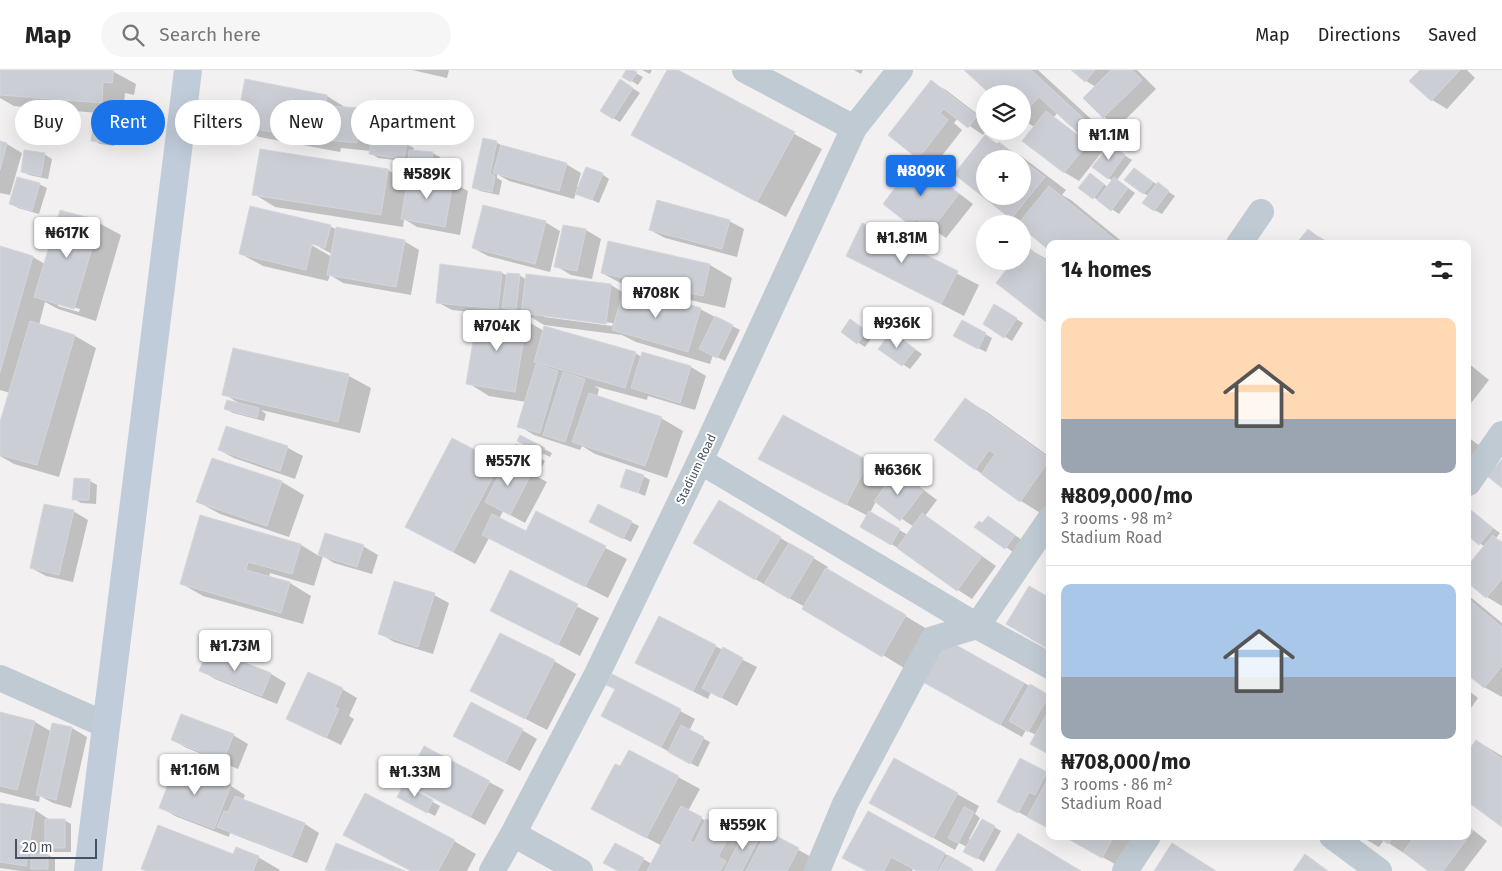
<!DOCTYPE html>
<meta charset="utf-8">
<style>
body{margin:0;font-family:"Fira Sans",sans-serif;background:#f6f6f6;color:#222;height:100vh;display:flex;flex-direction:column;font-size:19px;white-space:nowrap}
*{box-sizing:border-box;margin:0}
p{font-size:16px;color:#767676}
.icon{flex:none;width:28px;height:28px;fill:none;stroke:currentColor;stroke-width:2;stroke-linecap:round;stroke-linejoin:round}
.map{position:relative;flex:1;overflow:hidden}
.side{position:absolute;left:1046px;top:170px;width:425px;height:600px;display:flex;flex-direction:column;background:#fff;border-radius:10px;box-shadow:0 5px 20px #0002}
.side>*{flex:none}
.top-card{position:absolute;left:15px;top:30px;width:475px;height:45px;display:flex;gap:10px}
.controls{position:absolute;left:976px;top:15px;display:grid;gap:10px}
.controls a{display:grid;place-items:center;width:55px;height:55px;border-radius:50%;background:#fff;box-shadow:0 5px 20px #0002;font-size:25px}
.scale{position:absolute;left:15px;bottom:12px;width:82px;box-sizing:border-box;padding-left:5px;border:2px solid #46525f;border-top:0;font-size:14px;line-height:18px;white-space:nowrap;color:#46525f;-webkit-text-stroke:4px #fff;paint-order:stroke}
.price{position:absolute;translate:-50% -42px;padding:0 11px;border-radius:5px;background:#fff;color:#222;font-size:16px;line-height:32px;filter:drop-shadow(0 1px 2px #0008)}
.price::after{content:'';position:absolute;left:50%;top:30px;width:15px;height:11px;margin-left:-8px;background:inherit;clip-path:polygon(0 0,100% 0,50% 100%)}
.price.selected{background:#1a73e8;color:#fff}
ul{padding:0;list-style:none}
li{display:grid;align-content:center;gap:10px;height:265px;padding:0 15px}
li+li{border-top:1px solid #e0e0e0}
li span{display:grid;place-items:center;height:155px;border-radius:10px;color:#555}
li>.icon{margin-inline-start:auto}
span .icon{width:90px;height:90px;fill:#fffc;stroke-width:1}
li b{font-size:21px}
h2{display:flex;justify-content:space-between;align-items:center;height:60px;padding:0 15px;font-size:21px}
.tag{padding:0 18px;border-radius:22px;background:#fff;box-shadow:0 5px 20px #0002;font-size:18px;line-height:45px}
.tag.selected{background:#1a73e8;color:#fff}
header{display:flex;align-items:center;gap:30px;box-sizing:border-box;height:70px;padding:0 25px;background:#fff;border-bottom:1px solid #e0e0e0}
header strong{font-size:24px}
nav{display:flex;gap:28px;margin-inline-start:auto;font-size:18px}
.search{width:350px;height:45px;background:#f6f6f6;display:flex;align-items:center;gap:12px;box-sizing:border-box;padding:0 18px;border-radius:28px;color:#767676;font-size:19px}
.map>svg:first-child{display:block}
</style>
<header>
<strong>Map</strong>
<div class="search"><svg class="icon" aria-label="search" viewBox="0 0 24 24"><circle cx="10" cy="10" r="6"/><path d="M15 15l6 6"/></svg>Search here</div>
<nav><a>Map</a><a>Directions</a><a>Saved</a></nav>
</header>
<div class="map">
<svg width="1502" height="801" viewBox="0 0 1502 801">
<rect width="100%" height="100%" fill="#f2f0f0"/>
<path fill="#0003" fill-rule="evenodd" d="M0 0H102L114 2 136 14 134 25 125 23 123 45 14 36 0 28Z
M412 0H449L447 8Z
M627 0H630L643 7 638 15 624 6Z
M642 0H652L650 4Z
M668 0H676L822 79 786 147 661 81Z
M854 0H863L861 4Z
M966 0H1038L1117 73 1113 78 1132 90 1117 110 1135 123 1119 144 1080 118 1097 109 1108 117 1113 111 1108 108 1106 81 1090 71 1089 72 1102 82 1079 111 1064 102 1035 57 1022 50V24ZM1058 42 1082 65 1081 67 1054 47Z
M1073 0H1137L1156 19 1119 56 1104 47 1085 28 1096 17 1086 11Z
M1421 0H1467L1475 8 1447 39 1432 30 1411 11Z
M246 10 327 26 348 39 359 40 374 48 373 68 406 74 414 78 413 81 433 83 440 87 439 96 417 94 412 91 411 92 378 88 371 83V81L341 78 340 82 259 67 238 55Z
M931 12 946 20 985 50V61H986L983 65 958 48 954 53 962 60 934 96 919 88Z
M628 15 640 23 620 52 613 48Z
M109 53 116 57 114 76 100 74 93 70Z
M985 67 1021 86 1066 120 1062 125 1071 130 1125 174H1050V179L1022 154 1012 148 956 104ZM985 89H1022V126H985Z
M0 72 7 74 22 83 10 125 0 123Z
M496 72 504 77 566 94 581 103 577 117H579L602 104 609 109 599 133 576 123 574 129 509 111 497 104V108L502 111 499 125 480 121 473 117Z
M44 84 52 89 48 109 29 105 22 101Z
M916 93 931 102 973 134 946 168 931 158 927 163 912 155Z
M388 100 409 113 410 105 453 113 468 121 460 165 417 157 404 149 403 157 275 137 254 124Z
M1141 104 1175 126 1162 144 1154 140 1149 126 1143 123Z
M39 114 47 118 39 144 18 138 11 134Z
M729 151 744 159 737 187 665 168 650 160Z
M545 152 560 161 550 202 488 186 473 178Z
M99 153 121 165 96 251 58 239 45 232 39 255 75 266 96 278 59 407 14 394 0 386V356L10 323 0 320V178L33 187 45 194ZM58 233 80 239 79 242 58 236Z
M863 155 979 215 964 246 847 186Z
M330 156 337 160 404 171 419 180 411 225 343 213 330 205 328 211 263 196 241 184ZM307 170 332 184V187L306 172Z
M564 156 586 160 601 169 592 209 571 205 556 196Z
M1308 160 1331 174H1297Z
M609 173 710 195 732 208 725 238 629 216 628 218 700 239 740 260 725 291 713 285 710 294 636 272 622 265 544 255 524 243 513 242 512 248 527 251 544 261 635 283 642 287 643 283 691 297 706 306 695 340 648 326 647 330 594 316 599 319 597 327 661 348 683 361 667 408 595 384 582 376 580 380 534 365 519 356 526 332 489 326 468 313 479 243 452 240 437 232 441 196 502 203 508 206 519 205 527 210V205L611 215 624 223 626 216 602 203ZM544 245 613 253 612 256 544 247Z
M1026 177 1050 191V253L1022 191Z
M995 236 1023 253 1012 271 984 254Z
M857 255 873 266 865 277 842 262Z
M892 263 922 284 910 299 880 279Z
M985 264 992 268 986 282 962 270Z
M234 279 349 306 371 318 360 363 261 340 266 344 264 351 233 343 226 339 242 335 224 324Z
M1468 293 1489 310 1468 337Z
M965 329 987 342 1050 387V433L1042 444 1021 431 975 399Z
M783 346 890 404 882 421H883L897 403 912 411 937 430 925 446 996 496 972 529 958 520 898 478 861 456 868 446 782 401ZM876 431 914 457 908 465 870 443Z
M227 358 288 378 303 386 295 409 234 388 219 380Z
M521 367 552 383 550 387 526 375Z
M1468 367 1481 377 1468 395Z
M453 370 504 397 508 391 547 412 525 453 503 441 499 449 527 463 537 443 627 489 608 528 489 468 475 494 406 457Z
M517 376 545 391 539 402 518 391Z
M212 389 282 412 304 425 289 467 220 444 198 432Z
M643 406 650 410 645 426 622 416Z
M90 411 97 415 96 434 81 433 74 429Z
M598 435 639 456 631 472 597 455Z
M73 441 88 450 73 512 46 506 31 498Z
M1471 442 1500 463 1496 468 1502 472V536L1487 527 1468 511V497L1485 477 1468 464V446Z
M741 444 828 497 827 499 927 559 904 598 805 537 755 509Z
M201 447 301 475 319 486 326 465 363 476 378 485 372 504 334 493 323 486 314 516 270 503 269 507 290 513 311 526 303 554 203 526 182 514Z
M995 451 1022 470 1013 482 976 457Z
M511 502 599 548 580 586 491 540Z
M434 525 449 533 433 584 394 572 379 563Z
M1468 525 1502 553V627L1484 617 1468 603Z
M659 548 757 597 737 636 711 622 708 629 652 601Z
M947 571 1050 627V684L1036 665 1026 660 1022 667 946 624Z
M209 580 271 604 286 613 277 634 215 609 200 600Z
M554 591 576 604 547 660 472 621Z
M613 605 695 649 689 661 710 672 698 697 617 654 616 619Z
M342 619 357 628 349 646 354 649 341 675 288 649Z
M1468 620 1478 628 1468 642Z
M0 643 35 652 52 662 53 655 72 658 87 667 71 738 53 733 40 726 39 732 0 722Z
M522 660 537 669 520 701 469 674Z
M233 665 248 674 238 699 187 678 172 670Z
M1477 671 1502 686V756L1468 730V683Z
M1021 690 1050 705V759L998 731Z
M177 695 231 716 245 725 243 730 305 754 319 763 307 793 230 763 229 767 175 746 160 737Z
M678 707 700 719 688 741 741 770 747 759 765 768 768 763 813 788 806 801H620L643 789 652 794 662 776 615 751Z
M489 712 504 720 485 755 421 721Z
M404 716 440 736 435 746 406 731Z
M957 724 979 736 975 744 980 748 969 769 971 770 982 750 1001 761 984 792 965 781 967 777 959 773 955 780 892 745Z
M0 735 35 740 50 750H64L71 754V782H53L45 777 44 785H48L55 789V801H21L0 798Z
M868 743 949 786 974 801H918L913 799 912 801H868Z
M1468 756 1487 771 1464 801H1431L1384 770 1379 777 1360 766H1468Z
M1064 766H1142L1124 799Z
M454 771 476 784 467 801H412Z
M337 774 402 801H329L326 800Z
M234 786 258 787 280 800 279 801H147Z"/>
<path fill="#cbcfd5" stroke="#d3d6dc" d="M0 0H109L114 1 112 13 103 12 102 33 0 25Z
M626 0H633L637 2 631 12 622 7Z
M667 0H678L795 62 757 132 631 65Z
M964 0H1031L1096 60 1087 71 1039 27 1022 45V24H990Z
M1071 0H1095L1085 12Z
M1111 0H1132L1142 10 1103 48 1083 28Z
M1420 0H1460L1431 31 1409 11Z
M245 9 327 25 318 71 236 55Z
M620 9 633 18 613 49 600 41Z
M931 10 977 46 968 58 944 39 940 43 948 50 918 89 888 65Z
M329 36 360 38 357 73 326 70Z
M1046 41 1088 73 1064 103 1022 71Z
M94 50 109 52 107 72 91 71Z
M985 65 997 74 999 72 1021 89H985V126H1022V90L1045 107 1011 149 954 104Z
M372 67 407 73 404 89 369 84Z
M483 68 497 71 490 104 495 106 492 122 472 118Z
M0 71 7 73 0 100Z
M1110 74 1125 85 1108 109 1092 97Z
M501 75 567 93 559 121 493 103Z
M260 79 388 99 381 145 252 125Z
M24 80 45 83 41 106 21 102Z
M409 80 433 82 432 93 408 91Z
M915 91 959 124 931 160 916 149 911 156 883 134Z
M586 97 603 103 592 130 575 124Z
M1134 98 1153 112 1143 124 1124 110Z
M409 103 453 112 445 157 401 149Z
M1090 103 1104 114 1093 129 1078 118Z
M17 107 40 113 32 141 9 134Z
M1114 107 1128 118 1111 141 1097 130Z
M1158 112 1169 121 1154 141 1142 133Z
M1049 116 1120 174H1050V181L1022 158V154H1018Z
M657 130 730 150 722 179 649 160Z
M483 135 546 151 535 194 472 178Z
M250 136 331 155 325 178 312 174 306 200 239 184Z
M60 140 100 151 74 239 34 227Z
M862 153 958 201 941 234 846 186Z
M563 155 586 159 577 201 554 197Z
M336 157 405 170 396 217 327 205Z
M1308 159 1327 174H1296Z
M608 171 710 194 703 226 601 203Z
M1025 175 1050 194V255L996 213 1013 191H1022V179Z
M0 176 33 186 0 302Z
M440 194 502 202 498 239 436 233Z
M507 203 520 204 516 240 502 238Z
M526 204 611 214 606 254 521 243Z
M625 216 701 238 688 282 612 260Z
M994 234 1017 248 1004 268 983 254Z
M478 242 527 249 515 322 466 314Z
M715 246 733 255 717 288 699 279Z
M850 249 867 261 857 274 841 262Z
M962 250 986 263 978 279 953 266Z
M30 251 75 265 37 395 0 385V352Z
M544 256 636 282 625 318 534 292Z
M892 261 915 279 902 296 878 279Z
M233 278 349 304 338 352 222 325Z
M642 282 691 296 680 333 631 318Z
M536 294 558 301 540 363 517 357Z
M563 302 585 309 565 372 543 365Z
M589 323 662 347 645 396 572 372Z
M965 328 1050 389 1020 432 981 404 995 384 989 380 975 400 934 370Z
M227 330 259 338 257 348 224 339Z
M783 345 869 391 846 435 758 389Z
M226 356 288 376 280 401 218 380Z
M520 365 545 378 542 384 517 371Z
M452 368 500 393 453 482 405 457Z
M516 374 538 386 532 399 510 387Z
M212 388 282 411 267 456 196 432Z
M507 389 532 402 510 445 485 432Z
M1502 389V418L1487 406Z
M626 399 644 405 638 423 620 417Z
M897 401 923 421 900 451 874 431Z
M74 408 90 409 89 430H72Z
M719 430 781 467 755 510 693 473Z
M44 434 74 440 59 505 30 498Z
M598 434 632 451 623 469 589 452Z
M1471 440 1493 458 1479 475 1468 466V444Z
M536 441 606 476 585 517 482 465 492 444 526 461Z
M869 441 900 459 891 475 860 457Z
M922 443 982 486 957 521 897 478Z
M200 445 301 474 292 504 248 492 246 500 290 512 281 543 180 514Z
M988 446 1015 465 1005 479 974 457 979 451 982 453Z
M325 463 364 475 357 497 318 485Z
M1493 465 1502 474V509L1486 528 1468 513V495Z
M789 473 814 487 789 529 764 514Z
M826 498 906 545 882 587 802 539Z
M510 500 578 534 558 575 490 541Z
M394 511 435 523 418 577 378 564Z
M1029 516 1050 528V580L1006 554Z
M1468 529 1502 557V596L1484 618 1468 605Z
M659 546 716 575 693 621 635 593Z
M500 563 555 590 525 649 470 621Z
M947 570 1024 613 1000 655 923 612Z
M723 577 743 588 721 628 702 618Z
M208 578 271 603 262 626 199 601Z
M308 602 343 618 335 637 339 639 326 668 286 649Z
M612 604 681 639 661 677 601 646 615 619 606 615Z
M1030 614 1049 625 1028 662 1009 651Z
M471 632 523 659 505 693 453 666Z
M1050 638V685L1030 674Z
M0 642 35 651 17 720 0 716Z
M181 644 234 664 223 691 171 670Z
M52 653 72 657 56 730 36 725Z
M681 655 704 667 690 694 668 682Z
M1476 670 1502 689V757L1468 732V681Z
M424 676 490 711 470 747 404 713Z
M629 680 679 706 646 768 591 739 615 694 620 696Z
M894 688 958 723 933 768 869 733Z
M1020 688 1047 702 1035 725 1029 722 1018 743 997 732Z
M176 694 231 715 214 759 159 738Z
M1050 705V759L1027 747Z
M404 714 433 730 427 743 397 727Z
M365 723 455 770 438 801H411L343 765Z
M235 726 305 753 292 786 217 757 224 741 228 742Z
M0 733 35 739 26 796 0 792Z
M681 736 702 747 690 771 694 773 706 749 731 762 718 787 726 791 720 801H647Z
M964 737 974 742 958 773 948 768Z
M868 741 945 783 936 801H917L891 787 884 801H867L842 788Z
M45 749H65V778H45Z
M982 749 995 756 977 789 963 782Z
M158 755 233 784 236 777 259 786 253 801H147L141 799Z
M747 757 761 764 742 801H724Z
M1468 757 1473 761 1443 801H1428L1403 782 1415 766H1468Z
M767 761 799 778 787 801H746Z
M1018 763 1081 801H995Z
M1063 766H1114L1102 788Z
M1376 766H1394L1388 774Z
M336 773 405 801 325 800Z
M615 773 644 788 637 801H618L603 793Z
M1172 773 1216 801H1154Z
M31 784H48V799H31Z
M1305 784 1328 801H1293Z
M948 785 972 799 971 801H938Z"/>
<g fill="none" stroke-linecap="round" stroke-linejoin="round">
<path stroke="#bfcad3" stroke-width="26" d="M745 0 854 58
M1239 174 1261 142
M700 391 977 556 1050 596
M1468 413 1502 364
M0 608 106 655
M513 764 580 801
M1332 766 1379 801
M492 801 513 764 597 604 700 391 854 58 900 0
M817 801 845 734 933 569 977 556 1050 449
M1125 801 1148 766"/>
<path stroke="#c1ccda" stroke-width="28" d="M88 801 188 0"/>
</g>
<g text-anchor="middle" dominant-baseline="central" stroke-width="4" stroke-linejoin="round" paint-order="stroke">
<g font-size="12" fill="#46525f" stroke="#fff">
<text transform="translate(696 399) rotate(-64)">Stadium Road</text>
</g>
</g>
</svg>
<div class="controls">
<a><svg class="icon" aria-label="layers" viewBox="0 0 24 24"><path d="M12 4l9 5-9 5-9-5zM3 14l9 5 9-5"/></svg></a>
<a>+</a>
<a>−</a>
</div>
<div class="scale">20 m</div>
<b class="price" style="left:1109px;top:91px">₦1.1M</b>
<b class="price selected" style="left:921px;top:127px">₦809K</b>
<b class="price" style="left:427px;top:130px">₦589K</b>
<b class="price" style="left:67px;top:189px">₦617K</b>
<b class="price" style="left:902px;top:194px">₦1.81M</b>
<b class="price" style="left:656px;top:249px">₦708K</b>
<b class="price" style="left:897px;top:279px">₦936K</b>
<b class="price" style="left:497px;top:282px">₦704K</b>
<b class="price" style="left:508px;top:417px">₦557K</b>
<b class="price" style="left:898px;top:426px">₦636K</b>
<b class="price" style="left:235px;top:602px">₦1.73M</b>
<b class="price" style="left:195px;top:726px">₦1.16M</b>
<b class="price" style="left:415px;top:728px">₦1.33M</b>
<b class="price" style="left:743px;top:781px">₦559K</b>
<div class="top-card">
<a class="tag">Buy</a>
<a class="tag selected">Rent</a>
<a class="tag">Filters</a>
<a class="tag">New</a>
<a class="tag">Apartment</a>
</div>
<section class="side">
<h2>14 homes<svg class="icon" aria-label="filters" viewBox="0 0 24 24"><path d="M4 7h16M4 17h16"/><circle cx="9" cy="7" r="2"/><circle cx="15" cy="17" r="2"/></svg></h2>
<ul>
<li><span style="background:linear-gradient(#ffd9b3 65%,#9aa5b1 0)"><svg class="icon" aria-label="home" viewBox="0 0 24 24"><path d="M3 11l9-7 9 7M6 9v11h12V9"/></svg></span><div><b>₦809,000/mo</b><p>3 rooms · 98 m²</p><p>Stadium Road</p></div></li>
<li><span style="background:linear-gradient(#a9c7e8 60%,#9aa5b1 0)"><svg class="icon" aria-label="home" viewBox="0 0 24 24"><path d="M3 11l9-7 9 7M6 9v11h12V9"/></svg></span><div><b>₦708,000/mo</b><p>3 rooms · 86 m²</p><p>Stadium Road</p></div></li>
</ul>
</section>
</div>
